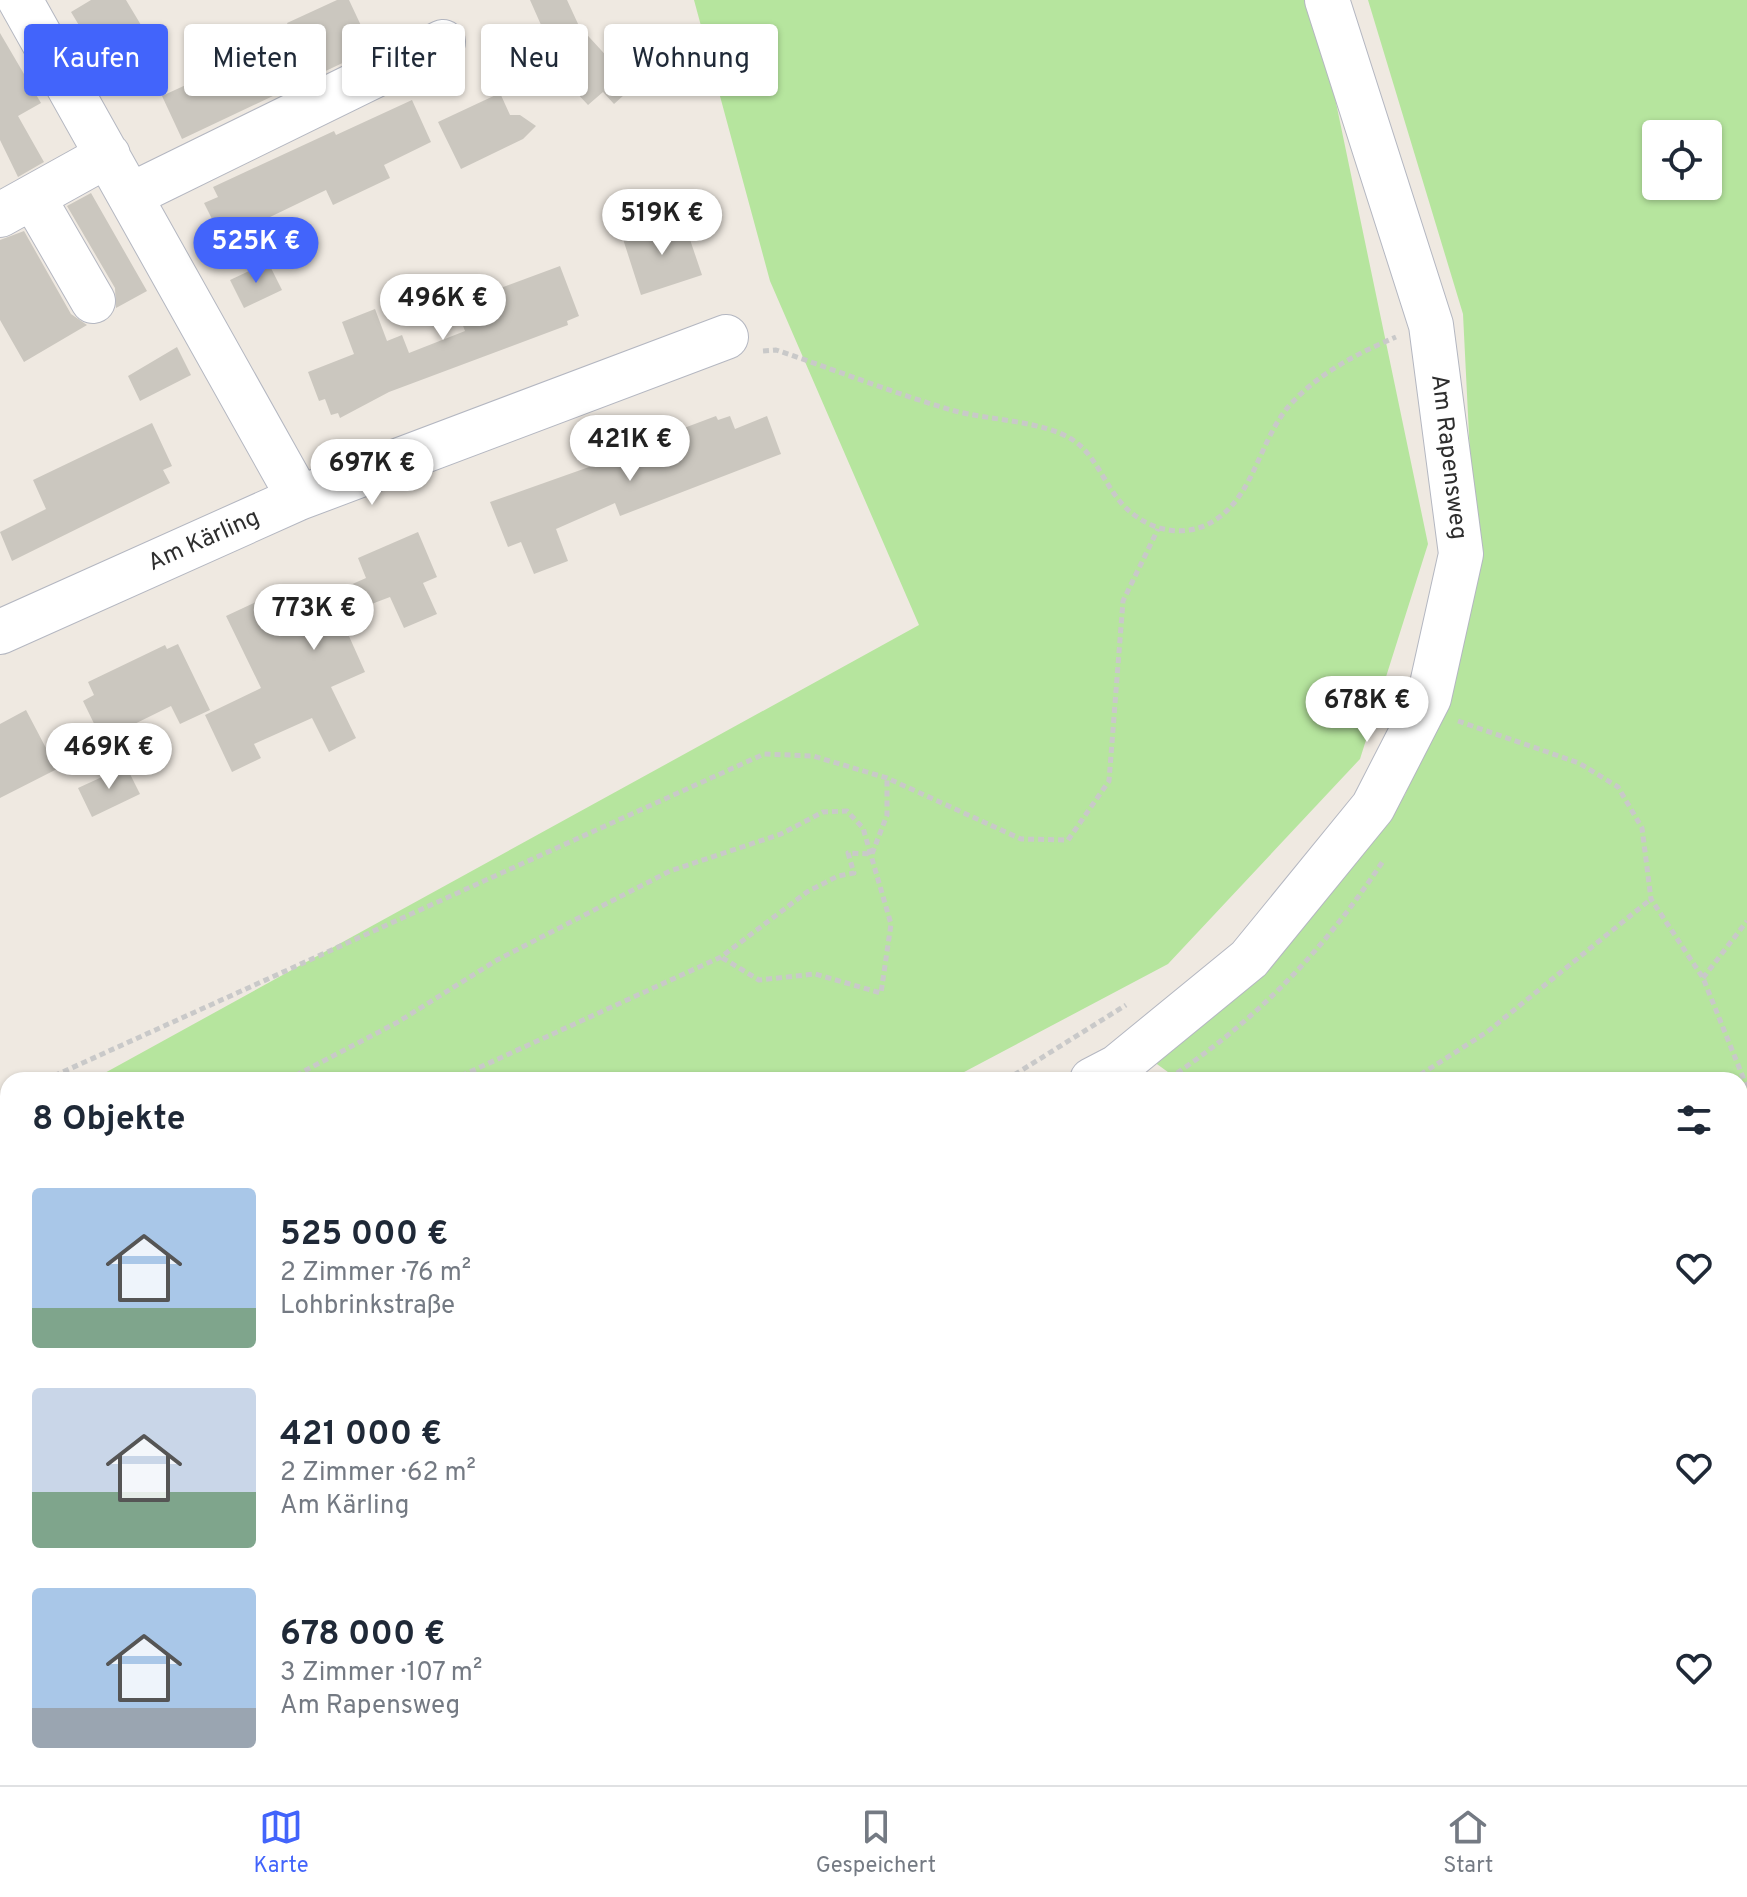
<!DOCTYPE html>
<html lang="de">
<meta charset="utf-8">
<style>
body{margin:0;font-family:Overpass,sans-serif;background:#f2f2f3;color:#1f2937;height:100vh;display:flex;flex-direction:column;font-size:30px;white-space:nowrap}
*{box-sizing:border-box;margin:0}
p{font-size:26px;color:#747a83}
.icon{flex:none;width:44px;height:44px;fill:none;stroke:currentColor;stroke-width:2;stroke-linecap:round;stroke-linejoin:round}
.map{position:relative;flex:1;overflow:hidden}
.drawer{position:absolute;left:0px;top:1072px;width:1748px;height:714px;display:flex;flex-direction:column;background:#fff;border-radius:24px 24px 0 0;box-shadow:0 2px 6px #0004}
.drawer>*{flex:none}
.banner{position:absolute;left:24px;top:24px;width:800px;height:72px;display:flex;gap:16px}
.fabs{position:absolute;left:1642px;top:120px;display:grid;gap:16px}
.fabs a{display:grid;place-items:center;width:80px;height:80px;border-radius:8px;background:#fff;box-shadow:0 2px 6px #0004;font-size:40px}
.price{position:absolute;translate:-50% -68px;padding:0 18px;border-radius:28px;background:#fff;color:#222;font-size:26px;line-height:52px;filter:drop-shadow(0 2px 4px #0008)}
.price::after{content:'';position:absolute;left:50%;top:48px;width:24px;height:18px;margin-left:-12px;background:inherit;clip-path:polygon(0 0,100% 0,50% 100%)}
.price.on{background:#4264fb;color:#fff}
ul{padding:0;list-style:none}
li{display:flex;align-items:center;gap:24px;height:200px;padding:0 32px}
li span{display:grid;place-items:center;flex:none;width:224px;height:160px;border-radius:8px;color:#555}
li>.icon{margin-inline-start:auto}
span .icon{width:96px;height:96px;fill:#fffc;stroke-width:1}
li b{font-size:34px}
h2{display:flex;justify-content:space-between;align-items:center;height:96px;padding:0 32px;font-size:34px}
.tag{padding:0 28px;border-radius:8px;background:#fff;box-shadow:0 2px 6px #0004;font-size:28px;line-height:72px}
.tag.on{background:#4264fb;color:#fff}
.tab-bar{display:flex;justify-content:space-around;align-items:center;height:112px;border-top:2px solid #e0e1e3;background:#fff;font-size:22px;color:#747a83}
.tab-bar a{display:grid;justify-items:center;gap:4px}
.tab-bar .on{color:#4264fb}
.map>svg:first-child{display:block}
</style>
<div class="map">
<svg width="1747" height="1785" viewBox="0 0 1747 1785">
<rect width="100%" height="100%" fill="#efe9e1"/>
<path fill="#e3e1e8" d="M8 1536V1778H1399L1401 1785H0V1541Z"/>
<path fill="#b6e59e" fill-rule="evenodd" d="M694 0H1309L1320 26 1428 544 1360 759 1168 964 949 1080H92L919 625 770 281Z
M1368 0H1747V1785H1730L1727 1778H1740V1080H1179L1143 1054 1259 969 1405 795 1444 703 1475 556 1463 314ZM1656 134H1708V186H1656Z
M8 1126V1484L0 1488V1131Z
M1417 1778H1721L1724 1785H1420Z"/>
<path fill="#cbc7bf" d="M91 0H126L150 40 104 67 71 12Z
M337 0H349L372 49 182 139 162 96 203 77 206 83 295 41 287 23Z
M530 0H567L579 26 634 86 614 104 603 92 588 105 545 59 553 52Z
M0 33 41 103 18 116 44 162 18 177 0 140Z
M500 93 510 115H520L536 126 523 139 461 169 438 122Z
M412 100 431 142 384 165 390 178 333 205 326 190 235 234 230 224 217 229 204 203 218 197 213 187 334 131 336 135Z
M91 193 147 291 116 308 115 288 67 206Z
M683 219 702 275 641 295 623 239Z
M24 231 71 314 87 325 24 362 0 320V240Z
M268 262 282 290 244 308 230 280Z
M560 266 579 316 567 321 568 325 389 392 340 418 338 413 331 415 325 399 319 401 308 372 354 354 342 322 375 309 387 341 402 335 409 353 465 331 455 305Z
M177 347 191 375 140 401 128 376Z
M716 416 718 420 730 416 735 429 767 416 781 454 620 516 615 503 556 529 568 561 534 574 521 542 508 547 490 502 637 450 636 446Z
M152 423 172 466 163 470 170 483 12 561 0 532 46 509 33 480Z
M418 532 437 577 423 583 437 614 404 628 390 597 340 616 365 672 331 687 356 738 329 752 312 718 254 744 261 758 232 772 205 715 261 688 226 616 286 588 296 609 366 578 358 558Z
M178 644 210 710 180 724 171 706 102 740 83 701 94 695 88 682 165 645 167 649Z
M26 710 57 769 0 798V724Z
M126 766 140 794 92 817 78 788Z"/>
<g fill="none" stroke-linecap="round" stroke-linejoin="round">
<g stroke="#b4b7c1" stroke-width="46">
<path id="minor" d="M20 0 299 498
M131 195 443 42
M33 197 93 301
M0 215 108 155
M0 632 299 498 726 337
M1092 1080 1117 1067 1249 959 1373 807 1429 698 1461 554 1431 325 1327 0
M0 1541 8 1537
M129 1778 132 1785"/>
</g>
<path stroke="#c9c9c9" stroke-width="5" stroke-dasharray="6 4" stroke-linecap="butt" d="M763 351 776 350C836 370 895 394 955 411 989 420 1044 421 1073 440 1097 456 1105 487 1125 507 1150 532 1188 540 1218 518 1254 493 1261 438 1289 406 1317 374 1358 353 1396 337
M1458 721 1579 763 1618 787 1642 828 1651 899 1703 978 1747 1087
M1703 978 1747 921
M1177 1073C1262 1015 1327 946 1383 861
M45 1080 764 754 813 756 887 778 1021 839 1068 840 1109 781 1123 601 1158 529
M287 1080 398 1022 497 960 670 871 781 834 823 812 847 811 863 828 891 924 881 993 815 974 759 980 721 957
M452 1080 721 957 807 892 838 876 854 873 848 853 872 854 887 815V778
M1006 1080 1126 1005
M1412 1080 1487 1032 1651 899
M0 1101 8 1097
M0 1234 8 1229
M0 1310 8 1306
M0 1600 8 1597
M1439 1778 1441 1785"/>
<use href="#minor" stroke="#fff" stroke-width="44"/>
</g>
<g text-anchor="middle" dominant-baseline="central" stroke-width="7" stroke-linejoin="round" paint-order="stroke">
<g font-size="24" fill="#2e2e2e" stroke="#fff">
<text transform="translate(1448 457) rotate(83)">Am Rapensweg</text>
<text transform="translate(204 541) rotate(-24)">Am Kärling</text>
</g>
</g>
</svg>
<div class="fabs">
<a><svg class="icon" aria-label="locate" viewBox="0 0 24 24"><circle cx="12" cy="12" r="6"/><path d="M12 2v4M12 18v4M2 12h4M18 12h4"/></svg></a>
</div>
<b class="price" style="left:662px;top:257px">519K €</b>
<b class="price on" style="left:256px;top:285px">525K €</b>
<b class="price" style="left:443px;top:342px">496K €</b>
<b class="price" style="left:630px;top:483px">421K €</b>
<b class="price" style="left:372px;top:507px">697K €</b>
<b class="price" style="left:314px;top:652px">773K €</b>
<b class="price" style="left:1367px;top:744px">678K €</b>
<b class="price" style="left:109px;top:791px">469K €</b>
<div class="banner">
<a class="tag on">Kaufen</a>
<a class="tag">Mieten</a>
<a class="tag">Filter</a>
<a class="tag">Neu</a>
<a class="tag">Wohnung</a>
</div>
<section class="drawer">
<h2>8 Objekte<svg class="icon" aria-label="filters" viewBox="0 0 24 24"><path d="M4 7h16M4 17h16"/><circle cx="9" cy="7" r="2"/><circle cx="15" cy="17" r="2"/></svg></h2>
<ul>
<li><span style="background:linear-gradient(#a9c7e8 75%,#7fa58c 0)"><svg class="icon" aria-label="home" viewBox="0 0 24 24"><path d="M3 11l9-7 9 7M6 9v11h12V9"/></svg></span><div><b>525 000 €</b><p>2 Zimmer · 76 m²</p><p>Lohbrinkstraße</p></div><svg class="icon" aria-label="heart" viewBox="0 0 24 24"><path d="M12 20l-8-8c-3-5 5-10 8-4 3-6 11-1 8 4z"/></svg></li>
<li><span style="background:linear-gradient(#c9d6e8 65%,#7fa58c 0)"><svg class="icon" aria-label="home" viewBox="0 0 24 24"><path d="M3 11l9-7 9 7M6 9v11h12V9"/></svg></span><div><b>421 000 €</b><p>2 Zimmer · 62 m²</p><p>Am Kärling</p></div><svg class="icon" aria-label="heart" viewBox="0 0 24 24"><path d="M12 20l-8-8c-3-5 5-10 8-4 3-6 11-1 8 4z"/></svg></li>
<li><span style="background:linear-gradient(#a9c7e8 75%,#9aa5b1 0)"><svg class="icon" aria-label="home" viewBox="0 0 24 24"><path d="M3 11l9-7 9 7M6 9v11h12V9"/></svg></span><div><b>678 000 €</b><p>3 Zimmer · 107 m²</p><p>Am Rapensweg</p></div><svg class="icon" aria-label="heart" viewBox="0 0 24 24"><path d="M12 20l-8-8c-3-5 5-10 8-4 3-6 11-1 8 4z"/></svg></li>
</ul>
</section>
</div>
<nav class="tab-bar">
<a class="on"><svg class="icon" aria-label="map" viewBox="0 0 24 24"><path d="M3 6l6-2 6 2 6-2v14l-6 2-6-2-6 2zM9 4v14M15 6v14"/></svg>Karte</a>
<a><svg class="icon" aria-label="saved" viewBox="0 0 24 24"><path d="M7 4h10v16l-5-4-5 4z"/></svg>Gespeichert</a>
<a><svg class="icon" aria-label="home" viewBox="0 0 24 24"><path d="M3 11l9-7 9 7M6 9v11h12V9"/></svg>Start</a>
</nav>
